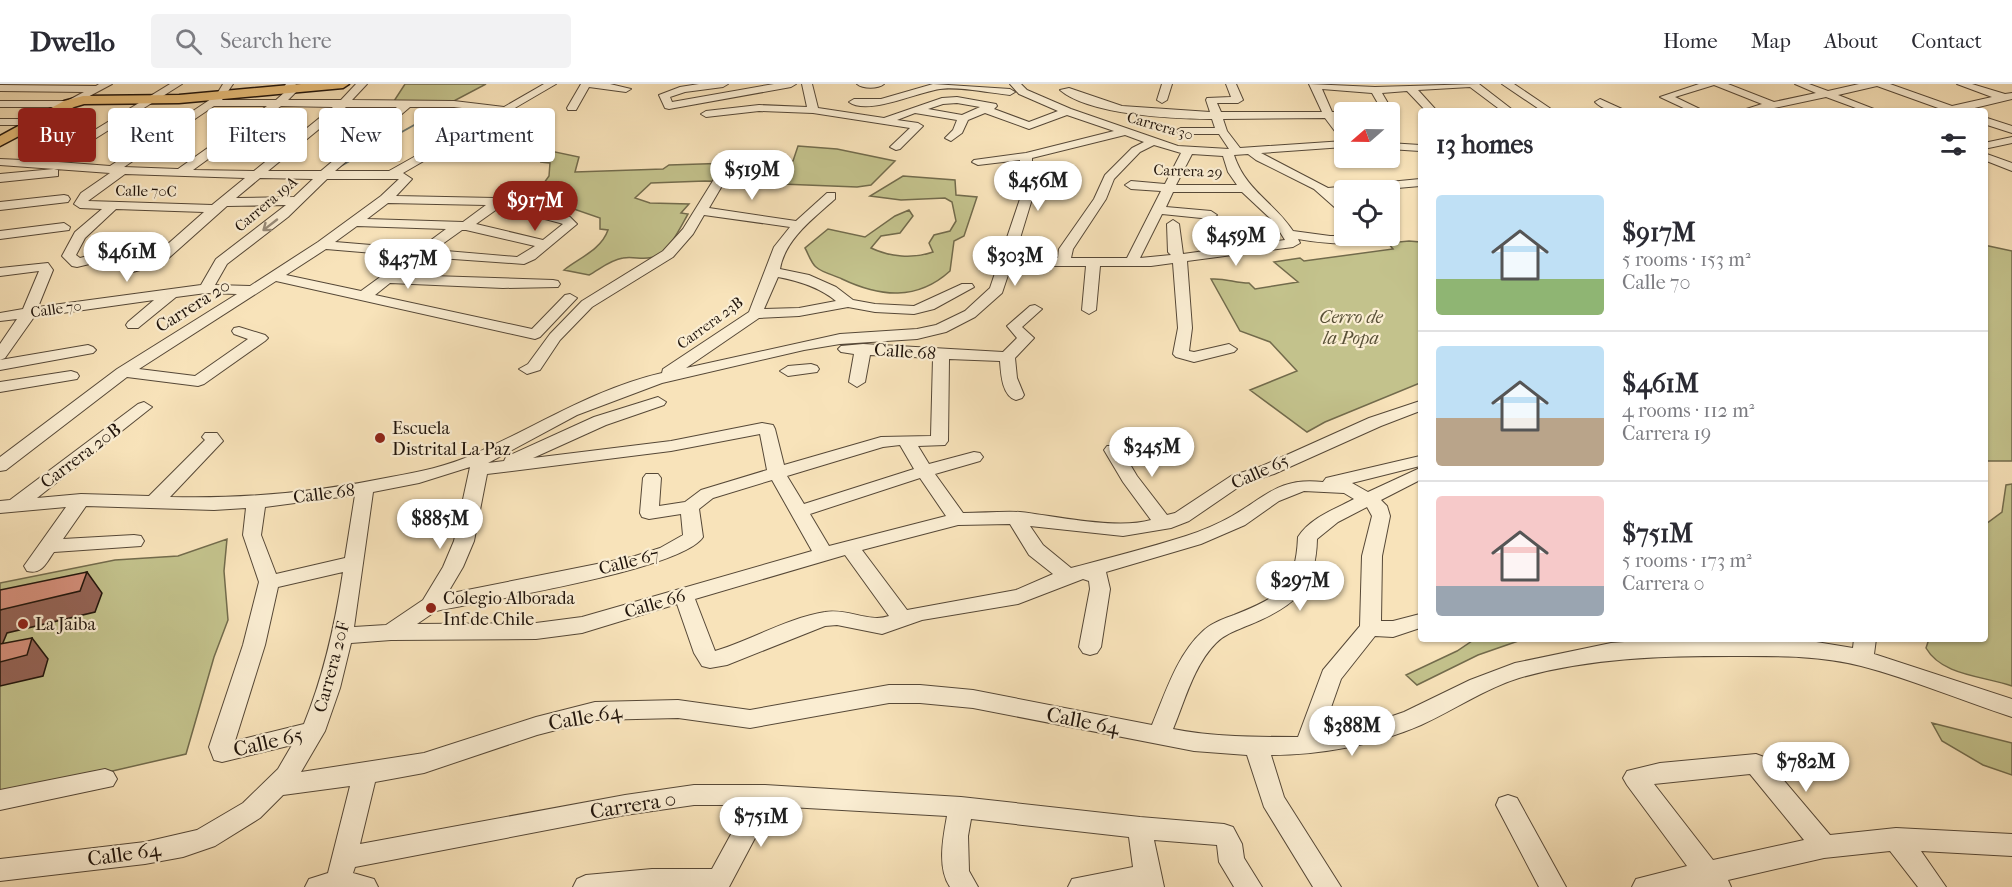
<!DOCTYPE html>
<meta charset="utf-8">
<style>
body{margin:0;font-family:"IM FELL French Canon",serif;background:#f2f2f3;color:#2b2b33;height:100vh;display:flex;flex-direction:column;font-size:22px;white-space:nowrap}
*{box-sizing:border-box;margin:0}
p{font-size:20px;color:#7c7c81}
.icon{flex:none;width:33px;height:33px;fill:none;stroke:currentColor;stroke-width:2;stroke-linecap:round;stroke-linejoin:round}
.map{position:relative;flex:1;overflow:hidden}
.sheet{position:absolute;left:1418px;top:24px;width:570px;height:534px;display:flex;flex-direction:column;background:#fff;border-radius:6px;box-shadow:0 2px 4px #0004}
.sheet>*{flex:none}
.top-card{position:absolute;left:18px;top:24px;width:570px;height:54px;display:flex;gap:12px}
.needle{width:39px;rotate:250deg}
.fabs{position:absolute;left:1334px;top:18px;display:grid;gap:12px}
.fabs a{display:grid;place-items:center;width:66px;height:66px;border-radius:6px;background:#fff;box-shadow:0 2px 4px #0004;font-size:30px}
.price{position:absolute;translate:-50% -51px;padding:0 14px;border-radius:21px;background:#fff;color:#222;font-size:20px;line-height:39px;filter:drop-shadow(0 2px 3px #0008)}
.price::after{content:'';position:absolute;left:50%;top:36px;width:18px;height:14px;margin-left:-9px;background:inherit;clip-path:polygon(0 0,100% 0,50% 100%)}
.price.on{background:#8f2418;color:#fff}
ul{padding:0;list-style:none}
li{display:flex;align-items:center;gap:18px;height:150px;padding:0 18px}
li+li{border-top:2px solid #e1e1e2}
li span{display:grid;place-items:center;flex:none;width:168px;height:120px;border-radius:6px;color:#555}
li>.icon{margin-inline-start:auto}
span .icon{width:72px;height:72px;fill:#fffc;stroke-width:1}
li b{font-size:26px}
h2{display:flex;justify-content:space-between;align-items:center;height:72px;padding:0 18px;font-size:26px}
.pill{padding:0 21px;border-radius:6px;background:#fff;box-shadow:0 2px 4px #0004;font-size:21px;line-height:54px}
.pill.on{background:#8f2418;color:#fff}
header{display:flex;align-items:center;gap:36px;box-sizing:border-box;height:84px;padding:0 30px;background:#fff;border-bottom:2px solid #e1e1e2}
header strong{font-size:28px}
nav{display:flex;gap:33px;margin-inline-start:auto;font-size:21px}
.search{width:420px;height:54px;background:#f2f2f3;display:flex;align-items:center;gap:15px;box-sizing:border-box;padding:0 21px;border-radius:6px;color:#7c7c81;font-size:22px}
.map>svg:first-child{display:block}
</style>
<header>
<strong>Dwello</strong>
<div class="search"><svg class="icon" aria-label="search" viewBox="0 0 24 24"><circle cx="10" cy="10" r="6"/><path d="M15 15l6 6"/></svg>Search here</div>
<nav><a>Home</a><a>Map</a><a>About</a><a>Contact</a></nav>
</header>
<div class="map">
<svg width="2012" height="803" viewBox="0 0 2012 803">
<rect width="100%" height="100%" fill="#f8e3ba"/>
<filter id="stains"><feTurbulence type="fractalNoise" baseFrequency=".00333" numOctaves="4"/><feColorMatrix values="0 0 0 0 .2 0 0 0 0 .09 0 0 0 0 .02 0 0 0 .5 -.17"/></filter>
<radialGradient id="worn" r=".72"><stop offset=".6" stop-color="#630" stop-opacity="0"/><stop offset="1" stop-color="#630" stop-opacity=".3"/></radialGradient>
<path fill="#c3c28c" stroke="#726b4c" stroke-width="1.5" d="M405 0H486L452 18 394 17Z
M798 62 837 65 895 77 871 101 857 103 705 97 651 99 635 114 650 119 689 120 681 129 688 130C681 142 670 166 657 172 646 177 634 172 623 174 610 176 600 185 589 191L564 186C579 174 601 166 608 146L600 145V134L542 114 534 113 549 92 550 79 541 78 546 66 579 73 575 88 663 85 669 81 793 77Z
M903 92 955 96 956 111 977 113 964 152 954 157 950 187C917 217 880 213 842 195 834 191 823 189 816 183 811 179 808 169 805 164L828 145 865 153 895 132 909 126 913 132 900 149 881 152 871 164C890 173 913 175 933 168L929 159 934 151 950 147 956 137 952 118 945 114 901 116 870 112Z
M1409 157 1420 158V299L1325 338 1307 348 1250 306 1297 287 1270 258 1240 247 1211 195C1226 194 1235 199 1249 199L1255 205 1298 198 1274 178 1300 174 1304 177 1393 165 1388 159Z
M1984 161 2012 167V377H1985Z
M2012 400V602C1984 592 1942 592 1926 564L1929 555H1984L1986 440 2002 428 2006 401Z
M227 455 224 487 228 536 214 573 186 670 0 713V499L115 476 178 472Z
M1475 555H1524L1478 571 1417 601 1406 591 1457 567Z
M1932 639 2012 659V691L1983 681 1942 657Z"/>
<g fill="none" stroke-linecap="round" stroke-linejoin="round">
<path stroke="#6c7973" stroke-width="2" d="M339 83 450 21"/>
<g stroke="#564837" stroke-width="2">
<path id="minor" d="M99 0H112L69 23H0V17H67L84 8 0 7V1L96 2Z
M170 0H182L58 78 110 82 208 17 217 10 223 0H233L222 16H276L286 7 284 3 286 0H296L294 3 297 7 288 16H341L356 0H367L352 16 454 17 504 23 544 0H556L403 89 412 95 396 112 495 114 513 103 519 107 507 117 570 133 577 140 535 175 524 180 425 173 401 191 553 196 558 197 560 200 558 203 503 204 390 199 375 211 532 245 565 211 570 210 577 214 540 253 535 255 276 197 139 285 195 292 248 255 234 250 232 247 234 244 239 243 265 251 268 254 265 257 204 300 198 302 127 293 6 386 0 387V373L117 285 237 210 206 209 176 213 138 244H128L126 241 128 238 154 216 34 233 5 274 0 276V260L17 235 0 237V229L23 225 39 187 0 192V184L48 179 53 186 38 223 201 201 216 175 286 121 227 122 162 180 129 189 102 177 77 183 72 182 62 172 75 148 102 125 80 124 74 120 81 109 110 89 0 81V75L44 77ZM214 22H267L178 85 124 83ZM281 22 333 23 254 87 193 86ZM346 23H397L321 87H268ZM410 23H454L494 28 389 87H335ZM125 90 245 94 212 121 88 117ZM260 94 313 95 294 113 236 114ZM327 95H399L381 112 318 158 250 202 215 201 227 180 288 133ZM388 119 486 121 463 138 367 135ZM500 123 560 139 563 140 543 156 476 140ZM116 125 204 128 152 174 130 180 103 168 80 174 76 171 85 154ZM357 142 446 145 419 165 335 158ZM462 146H466L535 162 517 173 434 166ZM326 165 409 172 361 207 286 191Z
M581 0H610L631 5 626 8 589 3 576 26H568L567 24Z
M699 0H728L723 3 685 8 670 13 672 18 774 0H796L791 3 669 25 665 24 659 11 680 3Z
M802 0H812L818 24 884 34 942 14 957 13 996 20 997 22 994 25 1029 38 1058 27 1019 10 1010 0H1021L1027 6 1071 25 1178 62 1229 65 1219 50H1181L1175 47 1181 44H1215L1212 35C1174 35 1089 31 1060 6L1069 4 1122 22 1210 28 1206 16 1207 14 1231 13 1226 0H1236L1243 16 1238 19H1217L1221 28H1322L1309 0 1375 3 1479 0 1514 27H1502L1470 3 1418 6 1437 27H1426L1407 7 1382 9 1393 28 1389 31V28H1383L1372 9 1322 5 1332 28H1347H1344V34H1336L1344 44V55L1340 54 1325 34 1223 35 1227 47 1240 64 1344 57V63L1261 69 1328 104 1420 95V102L1375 106H1344V110L1335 111 1344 118V129L1340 128 1314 105 1256 76 1248 70 1234 71C1246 107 1273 117 1293 147L1330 152H1374C1360 165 1316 158 1298 155L1300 159 1293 163 1187 177 1192 244 1189 267 1194 268 1229 260 1237 265 1234 268 1194 278 1176 273 1173 270 1178 244 1173 179 1151 182H1100L1096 226 1089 230 1082 226 1086 182H1011L1002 209 975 233 946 248 917 255 840 260 804 266 662 299 577 331 488 379 504 377 506 373 594 333 658 313 666 318 664 321 606 341 533 374 671 357 762 339 773 341 775 345 784 381 881 353 931 352 933 274 870 271 865 298 857 303 849 298 854 270 841 268 838 265 841 262 863 260 1003 268 1017 254 1007 242 1030 222 1035 221 1042 225 1022 243 1034 254 1015 274 1017 294 1024 311 1022 314 1016 316C1002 312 1001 290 1000 277L949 275 948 357 945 361 918 362 929 380 974 368 980 369 983 373 980 377 935 390 963 429C982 429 1001 427 1020 428 1056 432 1117 446 1151 436L1123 398 1104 366 1107 362H1119L1137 392 1167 431 1175 429 1231 392 1262 382 1369 334 1420 317V327L1381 342 1274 390 1243 400 1189 437 1171 444 1123 452 1030 442 1043 461 1071 484C1109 474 1148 464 1186 452 1201 447 1218 440 1232 432 1267 412 1279 393 1323 398L1326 394 1420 372V382L1352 399 1368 408 1420 384V396L1381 416 1387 422 1390 432 1382 472 1381 537H1393L1420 530V544L1393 553 1375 552 1341 595 1322 649 1375 638 1404 628 1470 596 1515 579 1611 559 1651 556H1804L1853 564 1854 555H1876L1874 570 2012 615V633C1962 617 1912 595 1861 582 1818 571 1775 572 1731 572 1659 572 1589 574 1519 594 1484 605 1454 626 1421 641 1375 661 1320 671 1271 671L1284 713 1341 803H1313L1264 723 1247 671 1194 667 973 624 920 619H889L750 644 678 634 595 636 537 651 424 689 375 698 360 760 625 711 694 701H765L961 713 1140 733 1224 740 1233 743 1242 760 1244 774 1262 803H1234L1219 778 1217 761 1154 756 1164 803H1068L1072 795 1133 783 1129 753 971 735 968 752 969 787 978 803H950C937 784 943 754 947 732L772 722 729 803H573L577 795 586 791 652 785H712L747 721H694L625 731 355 783 353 789 374 795 378 803H305L309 795 328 789 350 702 283 711 260 734 215 762 183 773 145 780 0 797V775L145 758 197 746 243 719 278 685 292 661 222 678 214 676 209 663 243 561 259 498 243 451 246 424 214 426 86 422 63 455 134 451 141 452 144 457 141 462 54 468C46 479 42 491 27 487L24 482 66 423 0 429V417L10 416 138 320 144 318 152 323 37 414 81 410 149 412 205 356 202 353 205 349H217L223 357 170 413C244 415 318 408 391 393 418 388 449 382 474 370 538 342 593 305 662 289L663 285 749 228 774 163 790 143 704 131 693 150 673 173 592 223 560 256 540 286 527 290 519 285 528 280 550 250 582 217 663 167 683 145 716 92 720 91 726 95 709 124 796 137 827 109H835V115C814 134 785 155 780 185L809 191 836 203 853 216 875 220 914 222 962 200H972L974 203 934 225 914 230 875 228 848 223 799 232 759 234 686 284 840 250 917 245 936 241 965 227 990 204 1020 115V76L978 81 972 78 974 76 1026 69 1114 47 1067 31 1029 45 985 29 968 36 962 49 951 57 945 54 953 46 957 36 915 29 897 36 918 39 923 42 900 65 896 66 890 63 910 44 813 29 759 27 706 33 701 30 706 27 759 21 807 23ZM957 19 980 23 962 31 928 25 943 20ZM1125 51 1144 58 1132 64 1105 91 1094 115 1059 165 1058 174H1014L1032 115V74ZM1154 61 1181 69 1165 100 1131 97 1125 101 1131 105 1161 107 1127 174H1071L1073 165 1106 115 1114 95 1140 68ZM1192 70 1223 72 1228 88 1237 101H1176ZM1173 108H1242L1273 137 1285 156 1183 170 1179 140 1173 136 1167 140 1168 168 1171 171 1140 174 1162 130 1211 135 1217 131 1211 127 1166 123ZM778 193C799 197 819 203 836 217L799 224 764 225ZM760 350 767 386 701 406 685 418 659 422 661 394 658 390H646L643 394 640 429 642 433 649 435 681 430 683 451 660 464 632 473 447 510 463 483 474 457 487 390 671 367ZM900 361 914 385 804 420 787 392 883 363ZM470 383 454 457 443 483 423 516 386 541 354 543 373 408 419 399ZM920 394 946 432 829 462 810 430ZM772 396 812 467 582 533 536 539 417 540 436 527C483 517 682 486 703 453L699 425 713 414ZM1304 407 1344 409 1354 415C1335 425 1310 434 1298 453 1296 503 1279 513 1234 531 1223 535 1211 539 1202 548 1177 571 1165 610 1152 641L973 606 920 601H889L750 626 678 616 595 618 536 633 424 669 301 688 325 647 340 604 351 559 391 556 536 555 582 549 677 520 694 569 702 582 710 584 727 581 825 542 837 541 882 550 922 536 1018 520 1083 495 1089 497 1090 505 1079 563 1083 569 1090 571 1097 569 1101 563 1110 505 1106 488 1201 460 1245 441 1279 417ZM355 411 345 474 276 490 261 451 265 423ZM1367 423 1372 432 1362 472 1360 542 1323 586 1298 653C1256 653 1214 653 1173 645 1185 616 1194 581 1216 559 1225 550 1237 546 1249 541 1293 523 1316 506 1317 455L1338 438ZM1010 440 1029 471 1053 490 1016 506 907 526 862 466 958 441ZM845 471 889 532C869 539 847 524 825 528 787 534 752 556 715 567L695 515ZM343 488C335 541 324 591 304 640L235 657 265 561 278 503Z
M857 0H884C878 5 863 5 857 0Z
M933 0 1010 5 1015 8 1010 11C991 9 957 2 940 5 918 8 867 32 849 18L854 15H881Z
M1162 0H1172L1167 16 1162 19 1157 16Z
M1502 0H1514L1554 27H1542Z
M1699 0H1728L1774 18 1816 9 1795 0H1809L1828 7 1859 0H1890L1952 22 1992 13 1957 0H1972L2005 10 2012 9V15L1962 27H1941V25L1877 2 1838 11 1879 27H1864L1826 13 1760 27H1740L1762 20 1714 1 1675 13 1704 27H1690L1660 13Z
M1600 15 1622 25 1623 27C1612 27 1603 26 1595 18Z
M1984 33 2012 42V49L1984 40Z
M0 35H36L41 38 36 41H0Z
M2012 53V59L1984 65V59Z
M1389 59 1420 61V67L1389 65Z
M1984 69 2012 79V87L1984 76Z
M54 85 58 86V92L0 98V90Z
M64 111 68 112 70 115 68 118 0 126V118Z
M64 139 70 143 69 146 0 155V147Z
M88 261 93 263 96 266 93 269 0 286V276Z
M811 280 817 282 819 285 817 288 788 292 780 287 788 282Z
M71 287 77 289 79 292 77 295 0 308V298Z
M1756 670 1764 673 1830 751 1896 744 2012 750V772L1921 767 1946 803H1918L1890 767 1824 774 1728 796 1731 803H1632L1636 795 1687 782 1627 701 1623 694 1627 687 1660 679ZM1750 690 1804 756 1713 776 1654 700Z
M105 685 113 688 117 695 113 702 0 726V706Z
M1508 711 1517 714 1566 803H1539L1496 721 1499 714Z"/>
</g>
<g stroke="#20140b" stroke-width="3">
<path id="major" d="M301 0H349L343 4 179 19 84 20 74 23 0 62V52L64 17 83 12 179 11Z"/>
</g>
<use href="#minor" fill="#faedd2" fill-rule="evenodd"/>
<use href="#major" fill="#ecc27d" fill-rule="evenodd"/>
</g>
<path fill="#946355" stroke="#20140b" stroke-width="1.5" d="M87 488 102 509 95 528 7 549 0 566V526Z
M32 554 48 575 43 592 0 602V578Z"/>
<path fill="#d48e7a" stroke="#20140b" stroke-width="1.5" d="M87 488 80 507 0 526V506Z
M32 554 27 571 0 578V560Z"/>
<defs><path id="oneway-shaft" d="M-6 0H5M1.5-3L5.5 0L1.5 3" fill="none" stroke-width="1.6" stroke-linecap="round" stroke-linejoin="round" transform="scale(1.5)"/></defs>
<use stroke="#988b78" href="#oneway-shaft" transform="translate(270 141) rotate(142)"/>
<g fill="#8f2418" stroke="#faedd2" stroke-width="2">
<circle cx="380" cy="354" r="6"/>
<circle cx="431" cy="524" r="6"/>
<circle cx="23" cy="540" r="6"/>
</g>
<g text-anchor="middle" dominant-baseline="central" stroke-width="4.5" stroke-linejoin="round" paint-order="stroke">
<g font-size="15" fill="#20140b" stroke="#faedd2">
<text transform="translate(1160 42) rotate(16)">Carrera 30</text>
<text transform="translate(1188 87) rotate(2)">Carrera 29</text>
<text transform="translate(146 107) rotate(1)">Calle 70C</text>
<text transform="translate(266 120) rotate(-40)">Carrera 19A</text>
<text transform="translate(56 225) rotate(-8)">Calle 70</text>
<text transform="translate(710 239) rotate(-36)">Carrera 23B</text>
</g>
<g font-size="18" fill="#20140b" stroke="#faedd2">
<text transform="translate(193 222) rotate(-32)">Carrera 20</text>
<text transform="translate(905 268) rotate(4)">Calle 68</text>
<text transform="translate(81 372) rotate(-37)">Carrera 20B</text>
<text transform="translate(1260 388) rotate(-24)">Calle 65</text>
<text transform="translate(324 410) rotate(-7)">Calle 68</text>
<text transform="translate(629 478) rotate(-14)">Calle 67</text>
<text transform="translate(655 520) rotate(-16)">Calle 66</text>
<text transform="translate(332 583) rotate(-75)">Carrera 20F</text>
</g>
<g font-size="18" font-style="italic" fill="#595138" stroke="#faedd2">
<text x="1351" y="233">Cerro de<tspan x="1351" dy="21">la Popa</tspan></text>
</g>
<g font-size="18" fill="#20140b" stroke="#faedd2" text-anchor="start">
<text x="392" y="344">Escuela<tspan x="392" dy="21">Distrital La Paz</tspan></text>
<text x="443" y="514">Colegio Alborada<tspan x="443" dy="21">Inf de Chile</tspan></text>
<text x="35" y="540">La Jaiba</text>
</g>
<g font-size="21" fill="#20140b" stroke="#faedd2">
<text transform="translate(585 633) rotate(-10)">Calle 64</text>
<text transform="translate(1083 637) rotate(11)">Calle 64</text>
<text transform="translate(268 658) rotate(-13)">Calle 65</text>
<text transform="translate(633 721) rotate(-9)">Carrera 0</text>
<text transform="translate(124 770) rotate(-8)">Calle 64</text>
</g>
</g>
<rect width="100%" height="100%" filter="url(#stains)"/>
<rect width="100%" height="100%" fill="url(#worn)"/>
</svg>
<div class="fabs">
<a><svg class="needle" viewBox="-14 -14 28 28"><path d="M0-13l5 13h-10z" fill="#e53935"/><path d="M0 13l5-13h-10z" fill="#7c7c81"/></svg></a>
<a><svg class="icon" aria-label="locate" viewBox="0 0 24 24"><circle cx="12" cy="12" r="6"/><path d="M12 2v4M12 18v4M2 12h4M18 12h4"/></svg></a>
</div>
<b class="price" style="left:752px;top:117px">$519M</b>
<b class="price" style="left:1038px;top:128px">$456M</b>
<b class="price on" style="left:535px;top:148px">$917M</b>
<b class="price" style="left:1236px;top:183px">$459M</b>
<b class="price" style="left:127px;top:199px">$461M</b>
<b class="price" style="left:1015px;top:203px">$303M</b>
<b class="price" style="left:408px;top:206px">$437M</b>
<b class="price" style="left:1152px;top:394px">$345M</b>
<b class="price" style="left:440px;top:466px">$885M</b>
<b class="price" style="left:1300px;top:528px">$297M</b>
<b class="price" style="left:1352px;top:673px">$388M</b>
<b class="price" style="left:1806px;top:709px">$782M</b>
<b class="price" style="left:761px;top:764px">$751M</b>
<div class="top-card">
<a class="pill on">Buy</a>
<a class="pill">Rent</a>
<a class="pill">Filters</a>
<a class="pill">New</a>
<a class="pill">Apartment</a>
</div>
<section class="sheet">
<h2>13 homes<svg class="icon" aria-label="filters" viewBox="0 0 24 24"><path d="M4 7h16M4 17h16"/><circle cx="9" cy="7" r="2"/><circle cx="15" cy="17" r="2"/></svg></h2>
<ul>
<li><span style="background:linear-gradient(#bfe0f5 70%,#8fb573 0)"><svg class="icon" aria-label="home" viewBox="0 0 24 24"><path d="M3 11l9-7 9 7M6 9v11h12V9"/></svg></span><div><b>$917M</b><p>5 rooms · 153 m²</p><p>Calle 70</p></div></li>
<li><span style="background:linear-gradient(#bfe0f5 60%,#b9a48a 0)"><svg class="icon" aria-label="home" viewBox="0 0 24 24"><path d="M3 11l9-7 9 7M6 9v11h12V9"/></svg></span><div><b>$461M</b><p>4 rooms · 112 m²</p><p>Carrera 19</p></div></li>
<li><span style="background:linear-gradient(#f6c9c9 75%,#9aa5b1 0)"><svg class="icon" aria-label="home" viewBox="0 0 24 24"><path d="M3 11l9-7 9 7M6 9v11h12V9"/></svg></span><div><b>$751M</b><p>5 rooms · 173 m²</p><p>Carrera 0</p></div></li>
</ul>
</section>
</div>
